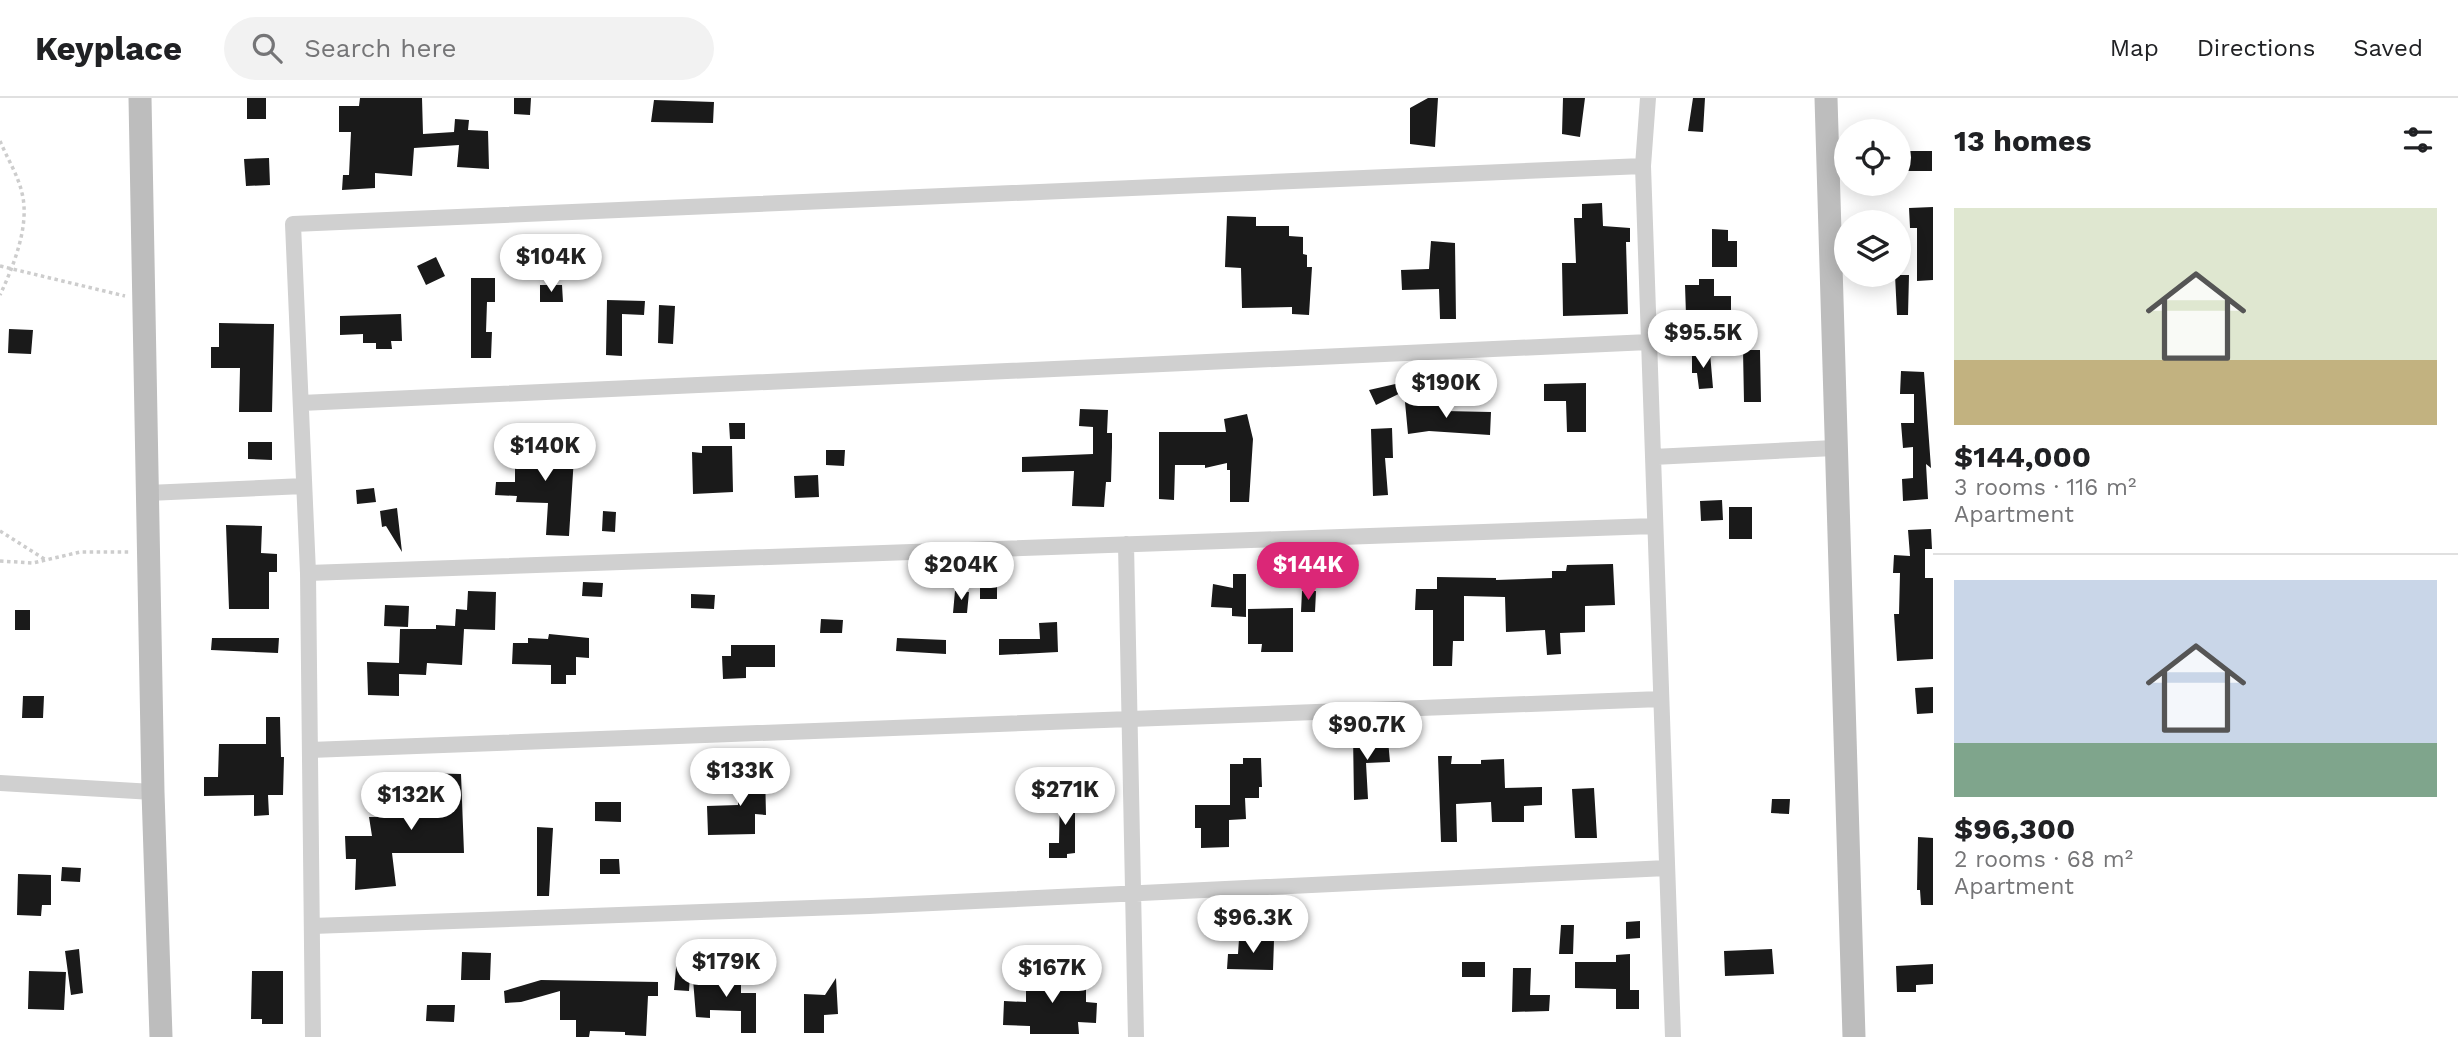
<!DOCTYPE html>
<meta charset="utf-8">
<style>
body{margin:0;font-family:"Work Sans",sans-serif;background:#f2f2f2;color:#202124;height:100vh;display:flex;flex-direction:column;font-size:26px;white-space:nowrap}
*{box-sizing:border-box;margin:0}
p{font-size:23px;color:#757577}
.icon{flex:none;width:38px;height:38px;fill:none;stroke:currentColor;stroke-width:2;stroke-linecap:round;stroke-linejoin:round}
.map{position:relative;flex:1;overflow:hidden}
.panel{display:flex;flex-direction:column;background:#fff;width:525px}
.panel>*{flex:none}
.controls{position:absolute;left:1834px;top:21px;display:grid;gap:14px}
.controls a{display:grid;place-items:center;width:77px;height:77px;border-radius:50%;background:#fff;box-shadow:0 4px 18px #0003;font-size:35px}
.price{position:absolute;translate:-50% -60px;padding:0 16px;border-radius:24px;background:#fff;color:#222;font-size:23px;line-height:46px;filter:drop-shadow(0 2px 4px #0008)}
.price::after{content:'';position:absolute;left:50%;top:42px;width:21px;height:16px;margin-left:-10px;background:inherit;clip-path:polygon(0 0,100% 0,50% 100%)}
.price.selected{background:#db2777;color:#fff}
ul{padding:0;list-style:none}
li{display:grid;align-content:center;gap:14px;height:371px;padding:0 21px}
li+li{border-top:2px solid #e0e0e0}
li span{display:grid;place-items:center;height:217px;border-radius:0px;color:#555}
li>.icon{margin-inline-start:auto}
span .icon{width:126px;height:126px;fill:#fffc;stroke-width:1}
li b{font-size:30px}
h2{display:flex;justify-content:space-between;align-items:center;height:84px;padding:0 21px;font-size:30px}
header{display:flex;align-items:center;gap:42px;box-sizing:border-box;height:98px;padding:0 35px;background:#fff;border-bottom:2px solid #e0e0e0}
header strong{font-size:33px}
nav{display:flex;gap:38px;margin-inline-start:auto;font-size:24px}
.search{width:490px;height:63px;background:#f2f2f2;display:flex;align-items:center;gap:18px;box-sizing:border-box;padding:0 24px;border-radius:38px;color:#757577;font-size:26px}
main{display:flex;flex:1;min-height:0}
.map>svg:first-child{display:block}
</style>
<header>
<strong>Keyplace</strong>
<div class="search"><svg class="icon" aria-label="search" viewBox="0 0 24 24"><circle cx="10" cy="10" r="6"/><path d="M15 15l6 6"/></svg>Search here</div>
<nav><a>Map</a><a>Directions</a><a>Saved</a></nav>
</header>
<main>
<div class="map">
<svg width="1933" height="939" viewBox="0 0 1933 939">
<rect width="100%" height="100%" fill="#fff"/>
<path fill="#1a1a1a" d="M247 0H266V21H247Z
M360 0H422L423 36 454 34 455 21 469 22 468 32 488 33 489 71 457 69 459 47 414 50 412 78 375 75V90L342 92 343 77H349L351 34H339V8H359Z
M514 0H531L530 17 514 16Z
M1428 0H1438L1435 49 1410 46V10Z
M1563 0H1585L1580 39 1562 36Z
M1693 0H1705L1703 34 1688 33Z
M654 2 714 4 713 25 651 24Z
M1899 53H1932V73H1899Z
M269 60 270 87 246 88 244 61Z
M1602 105 1603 128 1630 130V144H1626L1628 216 1563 218 1562 165H1576L1574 120H1582V106Z
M1933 109V182L1917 183V130H1910L1909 110Z
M1227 118 1256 119V128H1289V138L1303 139V156L1307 157V169H1312L1309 217 1292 216V209L1242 210 1241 170 1225 169Z
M1712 131 1728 132V143H1737V169H1712Z
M1431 143 1455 145 1456 221H1440L1439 191 1402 192 1401 172 1429 171Z
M436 159 445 178 426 187 417 168Z
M1895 177H1909L1908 217H1897Z
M471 180H495V204H487L486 234H492L491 260H471Z
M1699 181H1714V198H1731V212H1707V216L1686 217 1685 187H1699Z
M540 187H562L563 204H540Z
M607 202 645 203 644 217 622 216V258L606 257Z
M659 207 675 208 673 246 658 245Z
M401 216 402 243H391L392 251H376V245H363V236L340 237V218Z
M219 225 274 226 272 314H239L240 270H211V249H219Z
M9 231 33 232 31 256 8 255Z
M1743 252H1760L1761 304H1744Z
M1695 255H1710L1713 290 1699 291 1697 275H1692V257Z
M1901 273 1924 274 1931 370 1926 366 1928 401 1903 403 1902 381 1913 380V349L1903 350 1901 325H1914V296H1900Z
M1413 282 1415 288 1376 307 1369 292Z
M1586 285V334H1567L1566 303H1544V286Z
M1405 304 1445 307V313L1491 314 1490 337 1429 333 1408 336Z
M1080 311 1108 312 1107 335H1112V349L1111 384H1106L1104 409 1072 408 1074 373 1022 374V359L1093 356V329L1079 328Z
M1247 316 1253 341 1249 404H1230V372H1227V365L1205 370V367H1175L1174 402 1159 401V334H1226L1224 321Z
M729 325H745V341H730Z
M548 326H562L561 359H574L569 438 546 437 548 405 516 404 517 398 495 397 496 384H515V359L547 360Z
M1392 330 1393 360H1385L1388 397 1373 398 1371 331Z
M248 344H272V362L248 361Z
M702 348H732L733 394 693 396 692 354 702 355Z
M826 352H845L844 368 826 367Z
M818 377 819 399 795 400 794 378Z
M374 390 376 404 357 406 356 392Z
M1722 402 1723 422 1701 423 1700 403Z
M1729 409H1752V441H1729Z
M397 410 402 454 386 428 382 429 380 413Z
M603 413 616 414 615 434 602 433Z
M226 427 262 428 261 455 277 456V474H269V511H229Z
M1931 431 1932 451H1925V480H1933V561L1897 563 1894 516H1899L1900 475H1893L1894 457 1910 458 1908 432Z
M1613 466 1615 507 1585 508V534L1560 535 1561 556 1547 557 1545 532 1506 534 1505 499 1464 498V543H1453L1452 568H1433V512H1415L1416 491H1437V479L1496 480V482L1552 480V473H1566L1567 467Z
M1233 476H1246V519L1232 518V510L1211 509 1213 486 1233 490Z
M583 484 603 485 602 499 582 498Z
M980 485H997V501H980Z
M468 493 496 494 495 532 464 531 462 567 427 565 426 577 399 576V598L368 597 367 564 399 565 400 531H436V527L455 528 456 511 467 512Z
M955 493 969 494 967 515H953Z
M1302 493H1316L1315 514H1301Z
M691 496 715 497 714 511 691 510Z
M385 507 409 508 408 529 384 528Z
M1293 510V554H1261L1262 546H1248V511Z
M15 512H30V532H15Z
M821 521 843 522 842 535H820Z
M1057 524 1058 554 999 557V541H1040L1039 525Z
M549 536 589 540V560L576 559V577H566V586H551V567L512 566 513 545H528V540L548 541Z
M212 540H279L278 555 211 552Z
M897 540 946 542V556L896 553Z
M731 547H775V569H746V580L723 581 722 558H731Z
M1933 589V615L1917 616 1915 590Z
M23 598H44L43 620H22Z
M266 619H280L281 659H284L283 697H268L269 717 254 718V697L204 698V679H218L219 646H266Z
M1353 636H1364V643L1388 642 1390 664 1366 665 1368 701 1354 702Z
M1438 658H1452L1451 666H1481V662L1504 661 1505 690 1542 689V707L1524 708V724H1492L1491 704 1456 706 1457 744H1441Z
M1243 660H1261L1262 689H1259V700H1245L1246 721 1229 722V749L1201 750V730H1195V707H1230V666H1243Z
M765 674 766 717 755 716V736L708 737 707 708 738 707V675Z
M420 675 461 676 464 755H392L396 788 355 792 356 761H346L345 738H372L369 719H420Z
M1594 690 1597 740H1575L1572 691Z
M1060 693 1075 694V755L1067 756V760H1049V745H1059Z
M1772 701H1790L1789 716 1771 715Z
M595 704H621V724L595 723Z
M537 729 553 730 549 798H537Z
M1918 739 1933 740V807H1921L1920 792H1917Z
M600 761H619L620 776H600Z
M62 769 81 770 80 784 61 783Z
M18 776 51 777V807H42L41 818 17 817Z
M1640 823V840L1626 841V824Z
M1561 827H1574L1573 856H1559Z
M1239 841 1274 842 1273 872 1227 871 1228 856H1238Z
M79 851 83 895 71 897 65 853Z
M1772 851 1774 876 1725 878 1724 853Z
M462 854 491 855 490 882H461Z
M1630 856V892H1639V911H1616V891L1575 890V864H1616V857Z
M677 859 691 860 689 893 674 892Z
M1462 864H1485V879H1462Z
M1933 866V886L1916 887V894H1897L1896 868Z
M1513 870H1531L1530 897H1550L1549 913 1512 914Z
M725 872 741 873V895H756V935H741V913L710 912V920L696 919 693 881 725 883Z
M29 873 66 874 64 912 28 911Z
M252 873H283V926H262V921H251Z
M1026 875H1086V904L1097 905 1096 925 1078 924 1079 936H1030V928L1003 927 1004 903 1026 904Z
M836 880 838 916 824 917V935H804V896L825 897Z
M541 882 658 884V898H648L646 938 625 937V934L590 933 589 939H576V922H560V893L521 904 505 905 504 893Z
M427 907H455L454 924 426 923Z"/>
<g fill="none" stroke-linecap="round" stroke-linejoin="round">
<path stroke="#cdcdcd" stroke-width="3.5" stroke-dasharray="3.5 3.5" stroke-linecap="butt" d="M0 43C7 60 18 77 22 95 30 127 14 167 0 197
M0 168 125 198
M0 433 46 462
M0 463 33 465 80 454H129"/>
<path stroke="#d0d0d0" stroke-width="16" d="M1648 0 1643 68 1673 939
M1643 68 293 126 308 475 1655 428
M301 305 1649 244
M1653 359 1834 350
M148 395 304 388
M1126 446 1136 939
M308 475 313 939
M310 652 1661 601
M0 685 153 694
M312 828 869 808 1667 770"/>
<path stroke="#bdbdbd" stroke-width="23" d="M140 0 153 694 161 939
M1826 0 1854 939"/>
</g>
</svg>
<div class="controls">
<a><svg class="icon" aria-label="locate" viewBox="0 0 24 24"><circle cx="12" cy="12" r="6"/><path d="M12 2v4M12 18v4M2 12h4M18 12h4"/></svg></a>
<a><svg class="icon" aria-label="layers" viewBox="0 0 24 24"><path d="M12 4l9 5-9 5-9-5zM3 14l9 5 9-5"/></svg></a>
</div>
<b class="price" style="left:551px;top:196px">$104K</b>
<b class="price" style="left:1703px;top:272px">$95.5K</b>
<b class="price" style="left:1446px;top:322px">$190K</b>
<b class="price" style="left:545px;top:385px">$140K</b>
<b class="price" style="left:961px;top:504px">$204K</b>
<b class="price selected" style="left:1308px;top:504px">$144K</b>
<b class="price" style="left:1367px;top:664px">$90.7K</b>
<b class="price" style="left:740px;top:710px">$133K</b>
<b class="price" style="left:1065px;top:729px">$271K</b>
<b class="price" style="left:411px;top:734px">$132K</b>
<b class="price" style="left:1253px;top:857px">$96.3K</b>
<b class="price" style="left:726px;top:901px">$179K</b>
<b class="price" style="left:1052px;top:907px">$167K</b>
</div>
<section class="panel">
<h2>13 homes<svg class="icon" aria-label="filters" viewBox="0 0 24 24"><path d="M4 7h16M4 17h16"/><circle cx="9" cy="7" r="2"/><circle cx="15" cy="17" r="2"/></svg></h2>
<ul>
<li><span style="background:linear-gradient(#dfe7d0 70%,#c2b280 0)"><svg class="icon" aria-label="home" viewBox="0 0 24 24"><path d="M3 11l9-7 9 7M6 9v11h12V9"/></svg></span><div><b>$144,000</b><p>3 rooms · 116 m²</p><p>Apartment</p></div></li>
<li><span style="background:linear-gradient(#c9d6e8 75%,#7fa58c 0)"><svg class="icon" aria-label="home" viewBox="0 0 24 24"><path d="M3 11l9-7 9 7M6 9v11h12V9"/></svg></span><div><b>$96,300</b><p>2 rooms · 68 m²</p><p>Apartment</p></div></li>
</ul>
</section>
</main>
